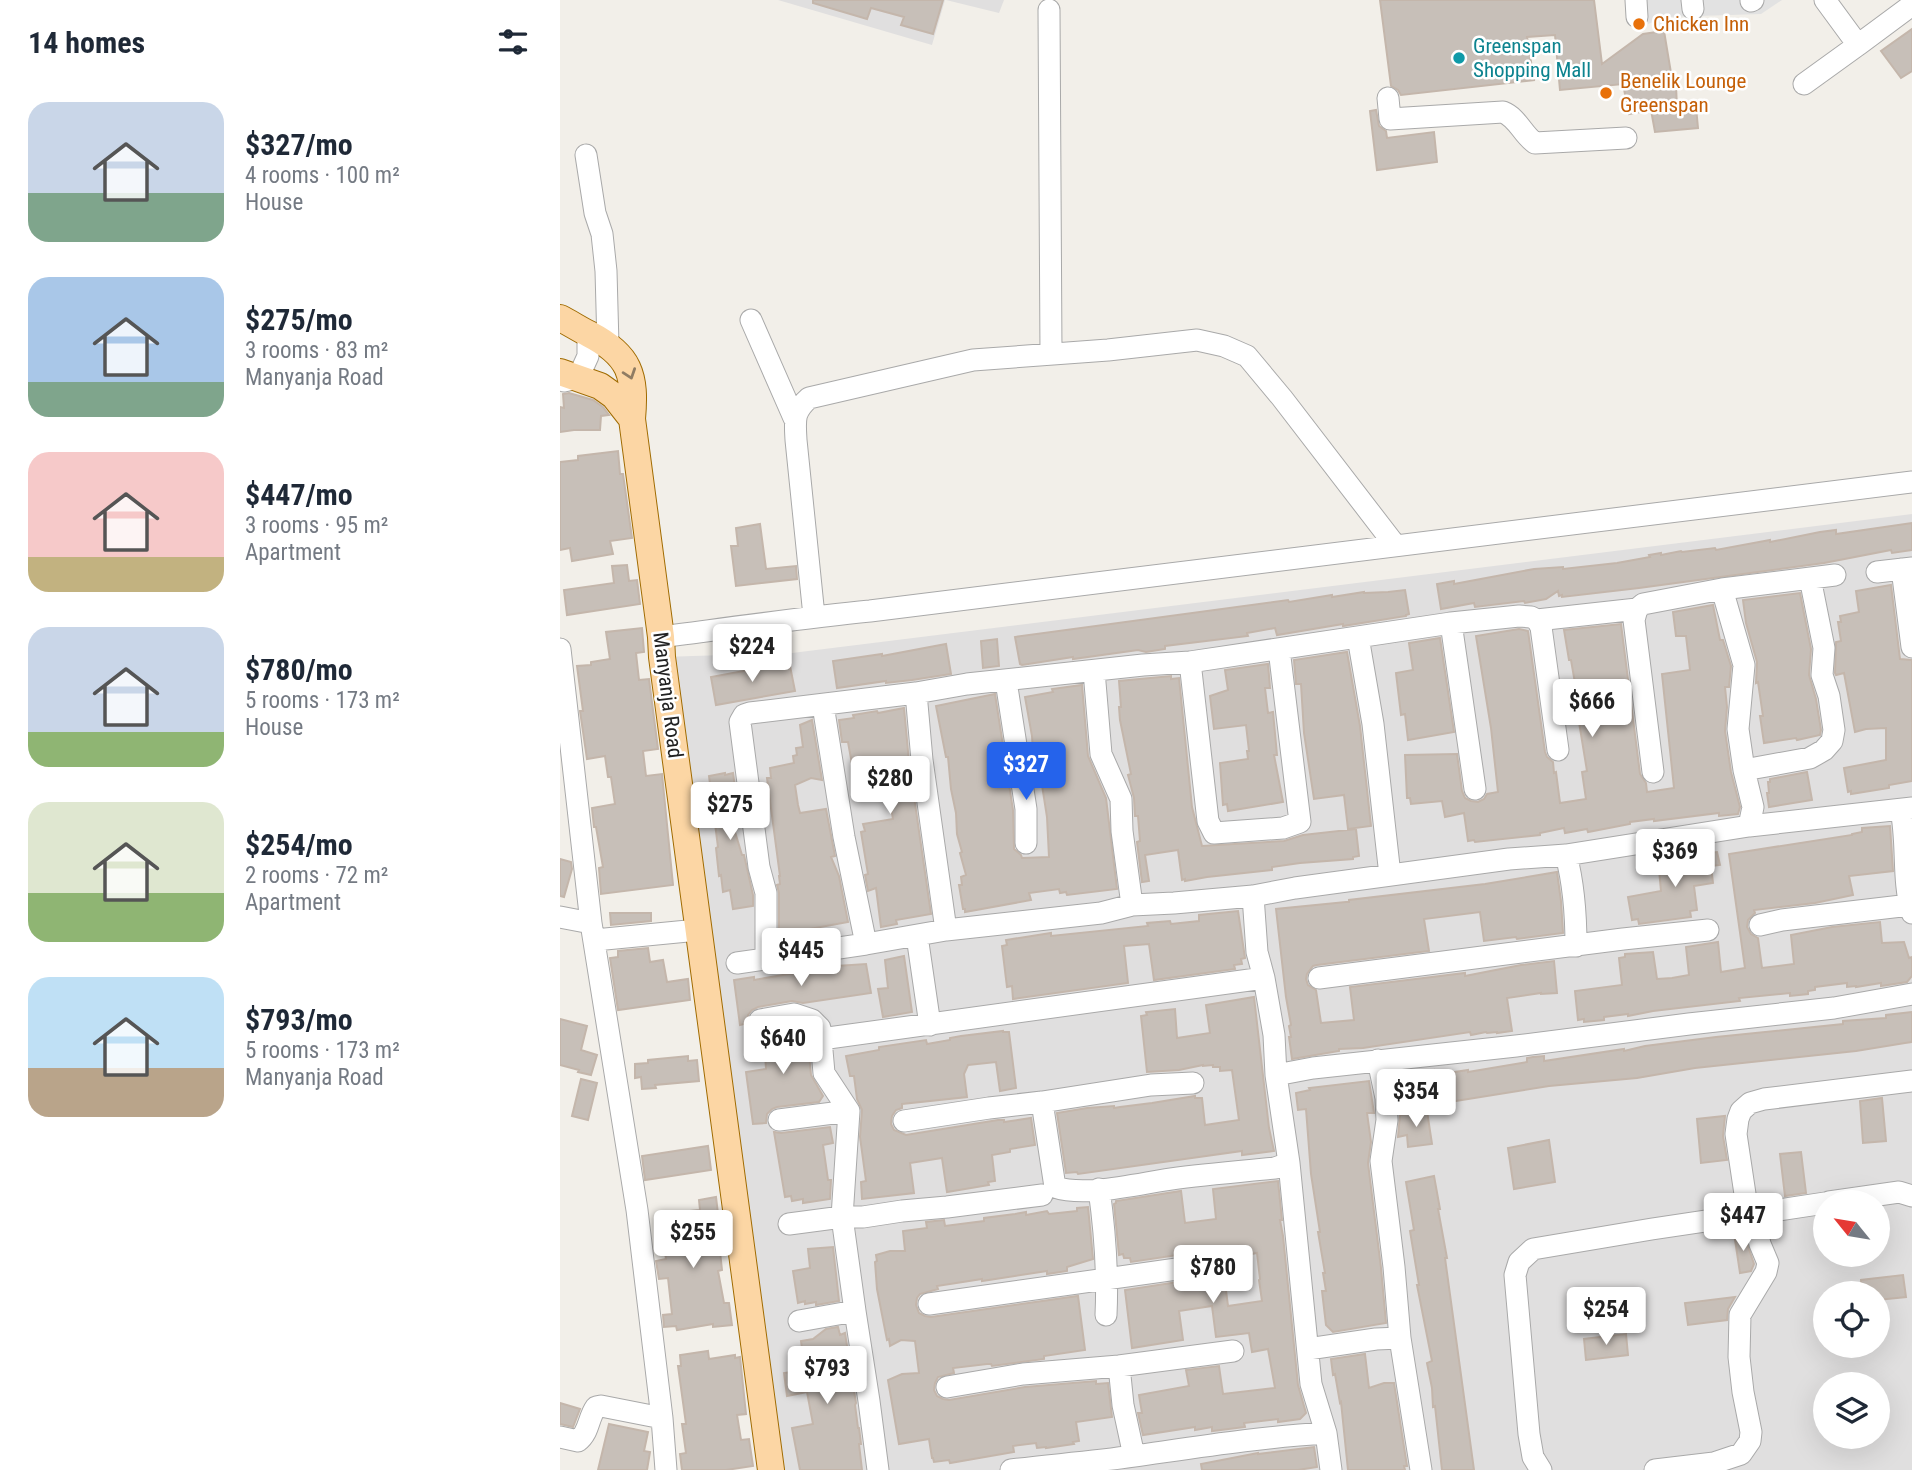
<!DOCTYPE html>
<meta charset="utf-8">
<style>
body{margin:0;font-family:"Roboto Condensed",sans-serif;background:#f2f2f3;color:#1f2937;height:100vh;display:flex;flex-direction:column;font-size:26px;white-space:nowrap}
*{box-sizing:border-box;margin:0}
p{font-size:23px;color:#747a83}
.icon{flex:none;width:38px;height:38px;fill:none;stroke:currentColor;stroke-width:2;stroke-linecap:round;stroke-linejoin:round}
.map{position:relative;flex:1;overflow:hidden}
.side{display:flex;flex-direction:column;background:#fff;width:560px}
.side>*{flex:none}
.needle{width:46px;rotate:300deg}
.tools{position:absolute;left:1253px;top:1190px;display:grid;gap:14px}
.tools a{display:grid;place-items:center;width:77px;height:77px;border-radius:50%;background:#fff;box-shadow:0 7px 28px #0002;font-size:35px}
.price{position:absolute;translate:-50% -60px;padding:0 16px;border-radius:7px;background:#fff;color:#222;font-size:23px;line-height:46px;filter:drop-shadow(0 2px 4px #0008)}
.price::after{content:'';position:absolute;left:50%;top:42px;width:21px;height:16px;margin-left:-10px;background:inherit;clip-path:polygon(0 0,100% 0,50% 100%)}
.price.selected{background:#2563eb;color:#fff}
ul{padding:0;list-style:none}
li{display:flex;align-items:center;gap:21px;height:175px;padding:0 28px}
li span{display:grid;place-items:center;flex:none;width:196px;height:140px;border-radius:21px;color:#555}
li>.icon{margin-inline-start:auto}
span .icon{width:84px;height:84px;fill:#fffc;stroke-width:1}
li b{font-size:30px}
h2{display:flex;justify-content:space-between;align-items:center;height:84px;padding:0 28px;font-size:30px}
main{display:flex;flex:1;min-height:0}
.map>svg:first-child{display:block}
</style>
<main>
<section class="side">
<h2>14 homes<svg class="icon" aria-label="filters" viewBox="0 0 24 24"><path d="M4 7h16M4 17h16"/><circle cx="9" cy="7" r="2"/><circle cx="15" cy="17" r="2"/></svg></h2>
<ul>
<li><span style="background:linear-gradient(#c9d6e8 65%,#7fa58c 0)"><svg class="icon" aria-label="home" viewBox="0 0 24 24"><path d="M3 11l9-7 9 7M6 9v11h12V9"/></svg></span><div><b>$327/mo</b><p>4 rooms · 100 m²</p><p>House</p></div></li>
<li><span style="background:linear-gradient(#a9c7e8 75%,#7fa58c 0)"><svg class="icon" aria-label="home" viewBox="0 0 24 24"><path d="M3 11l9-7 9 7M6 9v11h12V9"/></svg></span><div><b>$275/mo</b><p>3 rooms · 83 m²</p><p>Manyanja Road</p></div></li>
<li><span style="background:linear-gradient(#f6c9c9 75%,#c2b280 0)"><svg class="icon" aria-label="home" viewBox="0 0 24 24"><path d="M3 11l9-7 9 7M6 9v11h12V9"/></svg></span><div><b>$447/mo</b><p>3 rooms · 95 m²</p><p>Apartment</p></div></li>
<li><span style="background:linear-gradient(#c9d6e8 75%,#8fb573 0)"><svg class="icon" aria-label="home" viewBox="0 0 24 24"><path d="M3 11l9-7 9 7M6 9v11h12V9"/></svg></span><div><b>$780/mo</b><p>5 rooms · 173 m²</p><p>House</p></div></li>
<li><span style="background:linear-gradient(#dfe7d0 65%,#8fb573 0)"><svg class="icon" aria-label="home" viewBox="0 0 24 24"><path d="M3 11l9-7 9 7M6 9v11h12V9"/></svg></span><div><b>$254/mo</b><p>2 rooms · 72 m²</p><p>Apartment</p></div></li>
<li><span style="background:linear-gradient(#bfe0f5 65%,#b9a48a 0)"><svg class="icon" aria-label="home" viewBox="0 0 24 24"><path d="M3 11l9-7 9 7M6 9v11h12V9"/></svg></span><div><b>$793/mo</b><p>5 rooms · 173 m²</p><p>Manyanja Road</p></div></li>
</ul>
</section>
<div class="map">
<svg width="1352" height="1470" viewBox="0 0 1352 1470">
<rect width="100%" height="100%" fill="#f2efe9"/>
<path fill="#e0dfdf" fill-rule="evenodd" d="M218 0H385L372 45Z
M386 0H444L439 13Z
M1352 514V1470H217L102 657 232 653ZM1265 1202H1318V1255H1265ZM1265 1293H1318V1346H1265ZM1265 1384H1318V1437H1265Z"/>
<path fill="#e2e2e2" d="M1086 0H1222L1201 14 1106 17 1088 24Z"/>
<path fill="#c7bfb8" stroke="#c4b6ab" stroke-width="2" d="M253 0H383L373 34 341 25 344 17 311 8 307 19 253 3Z
M820 0H1034L1042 64 1083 34 1104 31 1113 85H1116L1117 109 1136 107 1138 128 1095 132 1091 110 1069 114 1063 84 1000 90 995 35 967 37 974 80 841 95 838 90 831 86Z
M1352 29V71L1341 78 1321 51Z
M816 110 819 126 826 131 827 138 874 132 877 162 817 170 810 111Z
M9 393 33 400 43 407 49 415 41 416 40 430H14L0 432V407L4 408 3 394Z
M58 451 60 474H63L72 538 50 541 53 554 12 561 10 548 0 550V462L18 460V456Z
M1352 523V550L1332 553 1331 550 1264 563 1079 588 1002 597V595L999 596 998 591 986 599 965 603 964 601 915 607 914 603 881 609 877 584 894 581V584L974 569 1003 567V569L1057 563 1090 557 1089 555 1101 553V555L1121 551 1122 552 1155 548 1156 550 1210 540V542L1260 532 1276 530V534Z
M200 524 206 569 236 566 237 579 176 586 171 546H178L176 528Z
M67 565 69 581 77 580 80 604 7 615 4 590 54 583 52 566Z
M1331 585 1340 659 1352 660V781L1329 785V788L1291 794V791L1288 792 1284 768 1326 760V728L1306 729 1295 732 1284 673 1276 675 1275 673 1276 642 1281 641 1278 622H1281L1280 616 1299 612 1296 591Z
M845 590 849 614 846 615V616L783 626V624L717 635 715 628 687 633 688 636 605 646V649L586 652 578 650 513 659V657L462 665 460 664 455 637 728 600 729 602 772 595V597L804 592V593L828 592Z
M1240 593 1251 649 1249 675 1256 699 1261 730 1260 735 1237 740 1236 738 1204 743 1200 716H1203L1198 682 1196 683 1197 662 1186 623 1183 600Z
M1153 605 1160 640H1163L1171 666 1169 687H1165L1167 707 1165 731 1171 772 1180 807 1178 814 1159 816V813L1094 821V819L1070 822V824L1028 832 1027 829 1005 833 1004 828 980 833V835L915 842 914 840 908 841 904 813 885 817 882 801 851 804 850 798H847L845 755 897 754 902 791 905 798 911 801 918 802 924 799 927 794 938 792 931 728 916 636 959 629 968 631 985 752 987 757 993 762 994 773 996 772 1000 803 1026 799 1022 772 1027 771 1018 716H1020L1013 684 1015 683 1011 660H1009L1004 630 1061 624 1080 774 1086 783 1087 792 1114 788 1102 674 1130 670 1126 636H1116L1113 612Z
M82 628 84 652 76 653 79 680 89 679 98 749 83 751 86 776 102 774 113 885 41 894 39 868 43 867 36 827H34L32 808 55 804 51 777H48L45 756 27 759 20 711H23L17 666 31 665V662L50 659 46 632Z
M880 638 894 732 848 740 845 714 841 715 836 673 853 670 849 643Z
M437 639 439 666 423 668 421 641Z
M386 644 391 674 352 680 326 683V681L277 688 273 661 322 654V656Z
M787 652 800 726 811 826 788 829 784 795 754 799 744 733 741 684H736L734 660Z
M708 664 710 688H705L708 713 713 712 717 755H714L723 802 668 811 667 804 663 805 660 763 688 759 687 751H689L686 725 654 729 650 696 668 690 665 670Z
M230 666 235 691 156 705 151 677 200 668 212 667 213 669Z
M611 676V679L619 678 632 807 642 846 724 841 743 835 796 829 799 856 793 857V859L740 863 712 867V870L647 877 625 881V879L622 880 618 850 585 855 589 881 582 882 577 842 580 841 578 816H575L574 798 568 775 571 774 560 720 559 707H561L559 681Z
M522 685 528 756 546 798 557 889 507 895 506 892 500 893 499 889 469 893 471 900 405 912V909H403L399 885H402L401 877 406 875 400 853 402 852 397 834 396 813 391 789 388 757H386L376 706 435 694 453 810 454 849 461 855 462 858 489 857 487 817 479 766 474 768 472 736 465 697 493 692 492 689Z
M344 708 349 762 371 914 336 920 337 924 321 927 316 888 308 891 305 875 308 874 301 832 305 831 303 824 333 819 325 772 307 770 294 775 288 742H282L279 720 294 718 293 715 317 711 318 713Z
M252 720 262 780 251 778 235 785 238 805 240 813 266 809 275 856 271 857 279 876 288 922 222 934 221 930 219 931V893L217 885 220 884 219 876H220L207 778H211L210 768 234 763 233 756 237 755 236 748 243 747 240 725Z
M1247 772 1252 800 1209 807 1207 793H1209L1208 782H1210V779Z
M165 773V775L173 773 180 822H172L182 855H184L193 895V906L173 909 170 890 163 892 161 875 159 876 156 848 158 847 149 776Z
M1330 826 1333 871 1289 876 1293 895 1255 903 1194 910 1195 913 1188 920 1187 927 1191 934 1198 938 1202 968 1234 964 1231 935 1272 927 1320 922 1322 943 1344 942 1349 958 1352 957V976L1347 982 1321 986V983L1296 987V986L1287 987V983L1255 987V990L1248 991V994L1230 996V993L1179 998 1180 1001 1093 1011 1068 1016V1014L1044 1017V1020L1024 1022V1019L1018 1020 1015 991 1062 985 1059 958 1065 957V954L1093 952 1097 979 1112 978 1129 975 1126 947 1158 942 1161 972 1185 968 1169 854 1292 835V834L1302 832V828Z
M1157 852 1160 865 1151 866 1153 883 1134 886 1137 910 1130 911 1131 917 1079 924 1078 919 1072 920 1068 897 1101 891 1098 859Z
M0 859 11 862 12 869 4 897 0 896Z
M997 872 1001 901 1003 933 957 939 956 937 924 941 920 912 864 919 869 951 757 965 753 966 747 974 746 979 748 985 756 990 761 1023 794 1020 790 987 905 973V976L961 965 994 961 997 993 981 994V993L947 998 952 1031 937 1033V1032L927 1033 926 1032 911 1035 910 1032 803 1048 779 1049V1051L732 1059 729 1037H731L729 1026 731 1025 726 997 716 909 786 902H789V900L925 884Z
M678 911 685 958 681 959 682 964 674 965 675 969 594 980 589 944 564 946 568 983 453 999 452 986 447 987 442 946 447 945 446 940 491 933V936L588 926 587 923 610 921 611 924 639 921V915Z
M50 913H91V921L51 925Z
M88 948 90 962 103 960 107 982 128 979 130 1000 58 1010 50 958 58 957V951Z
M344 956 352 1012 323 1017 318 989 328 988 325 960Z
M306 964 311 993 243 1003 232 1001 198 1007 192 1010 188 1015V1023L180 1025 174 980 194 977V980L276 966Z
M694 997 709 1128 714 1151 682 1155V1151L518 1174 517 1172 506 1173 497 1113 527 1108 554 1106V1108L560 1107 592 1103 635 1096V1098H642L645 1125 679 1120 672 1070 660 1071V1067H653V1065L643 1066V1065L619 1070 587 1072 581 1016 587 1015 586 1012 615 1009 617 1038 650 1033 646 1005Z
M1352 1012V1042L1345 1043 1296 1051 1135 1068 1077 1078 989 1086 864 1106 858 1073 874 1070 875 1075 908 1070V1072L967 1062V1058L973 1057 984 1056V1061L1064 1049V1051L1085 1046 1156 1037 1283 1024V1021L1326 1018V1015Z
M0 1019 27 1026 21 1050 37 1055 31 1075 18 1072 19 1070 0 1065Z
M237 1029 247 1034 251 1075 263 1096 259 1102 217 1107 212 1109 207 1114 206 1123 193 1124 186 1072 206 1069 204 1037 238 1032Z
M443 1031V1032H449L456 1088 440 1091 436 1062 408 1065 404 1074 407 1097 342 1104V1108L336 1110 332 1116 331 1124 334 1130 346 1135 438 1120H444V1122L471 1118 475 1145 450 1149V1152L432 1155 435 1181 428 1182 429 1185 387 1192 382 1158 350 1163 354 1193 302 1199 301 1182 306 1181 300 1137 302 1110 297 1099 294 1076H290L286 1056 319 1050V1047L366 1040 367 1044 390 1040V1038L401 1036Z
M128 1056V1061L137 1060 139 1081 95 1085 96 1088 82 1089 81 1077 75 1078V1064L88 1063V1060Z
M21 1079 37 1083 28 1120 12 1116Z
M809 1081 814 1113H807L811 1142 808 1163 821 1268 826 1323 773 1332 766 1325 762 1291H766L763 1273H765L758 1232H760L751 1174 746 1109 738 1110 736 1093 750 1090 749 1088Z
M1322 1098 1326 1141 1303 1143 1300 1101Z
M867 1111 872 1144 848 1147 847 1135 838 1137 840 1115Z
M1165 1116 1163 1136 1167 1160 1141 1163 1137 1119Z
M270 1127 273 1143 263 1145 268 1180H271L270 1199 243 1203V1199L232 1201 231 1196 225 1197 214 1132 221 1133Z
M989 1140 995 1182 954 1189 948 1148Z
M148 1146 151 1170 85 1180 82 1156Z
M1241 1152 1246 1193 1225 1196 1220 1154Z
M874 1176 880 1209H878L887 1258H885L914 1470H882L875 1406 873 1407 872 1388 867 1363 872 1361 857 1285H859L850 1231 854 1230 846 1182Z
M718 1181 722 1220H720L723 1236 738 1385 746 1413 740 1419 718 1422V1419L684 1423 685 1427 652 1431V1427L635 1430V1427L583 1435 578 1413H582L579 1395 629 1386 626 1370 659 1366 663 1394 715 1388 708 1349 692 1352 689 1333 656 1337 652 1306 619 1311 623 1340 572 1348 565 1290 664 1275 668 1306 702 1301 699 1280 700 1279 697 1253 680 1256 678 1246 571 1262 570 1258H564L563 1254 559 1255 554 1204 556 1203V1201L621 1191 625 1223 656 1219 653 1189Z
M156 1197 159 1222 144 1224 148 1254 160 1252 162 1270 158 1271 164 1303H169L172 1325 153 1327V1324L117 1330 116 1326 104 1327 103 1315 112 1314 108 1278 99 1279 96 1261 106 1259 100 1214 140 1210 139 1200Z
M528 1207 533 1259 507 1267V1271L487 1274V1271L422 1281V1279L377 1286 378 1289 360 1294 357 1298 356 1305 359 1313 365 1316 371 1317 518 1296 525 1350 484 1356V1359L432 1366 431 1364H427L393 1368 394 1373 378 1377 375 1383 374 1390 377 1396 383 1399 389 1400 465 1387 536 1381V1384L548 1383 552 1417 516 1422 519 1441 513 1442 514 1444 486 1448V1447L477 1448 476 1443 453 1446 454 1452 390 1463 389 1460 374 1462 373 1458H372L369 1439 339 1444 328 1380 342 1374 359 1373 355 1341 341 1340 330 1346 329 1339 327 1340 317 1289 315 1262 317 1261 316 1255 330 1251H345L343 1231 367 1228 366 1222 384 1220 385 1226 424 1221V1218L455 1214 466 1212V1215L487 1211 489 1214 517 1211V1208Z
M1183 1231 1194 1264 1191 1271 1180 1273 1174 1233Z
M273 1247 279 1301 256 1305V1302L245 1304V1301L238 1303 233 1271 250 1268 248 1249Z
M1343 1275 1346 1297 1318 1300V1293H1302L1301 1280Z
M1175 1297 1168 1309 1167 1320 1128 1325 1125 1303Z
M278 1327 280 1335 285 1333 296 1403 295 1405 298 1428H299L301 1444H299L302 1470H240L232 1428 253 1424 247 1392 227 1396 224 1373 245 1370 241 1341 253 1339 266 1329Z
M1066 1334 1068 1355 1026 1360 1024 1339Z
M148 1351 149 1359 175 1355V1358L180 1357 186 1414 177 1415 181 1440 189 1439 193 1466 166 1470H122L120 1454 126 1453 122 1424H126L118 1366H121L120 1355Z
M805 1354 809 1388 824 1383H834L847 1466H844L845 1470H788L781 1402 780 1403 775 1374 773 1375 771 1359Z
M0 1403 20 1409 13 1427 0 1424Z
M49 1424 88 1432 84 1451 90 1452 87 1470H38Z
M754 1447 757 1467 738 1470H642L641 1464 698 1453V1454Z"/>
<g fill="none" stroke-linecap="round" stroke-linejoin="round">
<g stroke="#a9a9a9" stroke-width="23">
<path id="minor" d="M1076 0 1077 17
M1132 0 1133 9
M1265 0 1298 45 1352 5
M1191 1 1193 0
M489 10 491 354
M1244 84 1298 45
M828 98 830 119 943 112C958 118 962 134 975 143L1066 138
M26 155 35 213 42 234 46 271 48 345
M191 320 234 418
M4 381 18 378 28 356V334
M1342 569 1352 647
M1317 572 1352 568
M1162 589 1184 665 1178 729 1184 770 1193 807 1189 826
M254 616 236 440C235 420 233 412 249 398L413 360 548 350 637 340 664 346 687 356 722 398 835 545
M977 620 1077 609
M891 623 915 789
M101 637C170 628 240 618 310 611L1352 482
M798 637 813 724 830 875
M0 649 31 923 77 1210 102 1418 106 1470
M630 662 648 821 654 833 723 828 740 822 719 649
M534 671 541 754 561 799 562 831 572 905
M446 681 466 809V843
M356 693 362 760 386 930
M263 705 284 837 306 944
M1184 770 1250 758 1264 750 1272 741 1274 730 1269 696 1262 675 1264 648 1250 578
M1093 772 1074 620 1077 609 1083 604 1162 589 1275 575
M1341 810C1348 844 1342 880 1352 913
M1006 855C1014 885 1016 914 1016 946
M693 896 697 952 704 978 714 1035 716 1075 729 1163 751 1384 766 1433 771 1470
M0 917 31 923
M1200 925 1222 920 1350 905
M357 936 370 1025
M35 940 138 930
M206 960V893L199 867 180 722 184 715 190 713 356 693 407 684 583 665 630 662 891 623 959 616 971 617 977 620 981 627 998 750
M177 963 306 944 386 930 541 913 572 905 614 903 693 896 735 888 949 859 1006 855 1189 826 1352 808
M759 978 1063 939 1148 930
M200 1020 234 1014 252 1020 260 1028 264 1073 289 1111 282 1217 295 1311
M261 1039 704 978
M818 1060 826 1098 827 1120 821 1161 834 1267 840 1338 861 1470
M716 1075 753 1068 956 1046 1129 1024 1274 1008 1352 994
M482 1102 495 1187C527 1198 584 1182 618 1178 650 1174 683 1171 715 1168L729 1163
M219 1120 289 1111
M344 1121 429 1108 482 1102 591 1085 633 1083
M539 1189C545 1232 548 1273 546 1315
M1269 1202 1339 1192 1352 1196
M229 1224 282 1217H303L342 1211 387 1207 482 1195
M369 1304 645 1265
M239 1321 295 1311 309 1401 318 1470
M748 1349 816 1339 840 1338
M559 1366 563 1405 574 1456
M387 1387 463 1374 559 1366 673 1351
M0 1437 18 1441C29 1433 28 1418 36 1407L41 1406 102 1418
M451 1470C492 1465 533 1462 574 1456 638 1447 701 1437 766 1433
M981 1470 973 1457 969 1434 955 1275 959 1262 973 1249 1092 1229 1265 1203
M1095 1470 1154 1463 1181 1454 1190 1441 1191 1432 1183 1392 1179 1357 1180 1315 1206 1272 1208 1263 1200 1244 1196 1227 1188 1214 1176 1134 1178 1119 1181 1111 1190 1103 1204 1099 1352 1081"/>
</g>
<g stroke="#a06b00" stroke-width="28">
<path id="major" d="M0 318C10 323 19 329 29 334 70 355 76 375 72 419L101 637 102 657 211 1470
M0 372 40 386 54 396 72 419"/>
</g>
<use href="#minor" stroke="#fff" stroke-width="21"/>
<use href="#major" stroke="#fcd6a4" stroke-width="26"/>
</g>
<defs><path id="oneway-chevron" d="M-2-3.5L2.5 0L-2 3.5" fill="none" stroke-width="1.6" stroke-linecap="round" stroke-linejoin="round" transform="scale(1.75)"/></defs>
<use stroke="#8f7c63" href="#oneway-chevron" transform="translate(70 374) rotate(71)"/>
<g fill="#e8710a" stroke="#fff" stroke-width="2.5">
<circle cx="1079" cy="24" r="7"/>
<circle cx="1046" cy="93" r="7"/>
</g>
<circle fill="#0f9aa8" stroke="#fff" stroke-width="2.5" cx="899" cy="58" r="7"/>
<g text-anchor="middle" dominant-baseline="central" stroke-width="5" stroke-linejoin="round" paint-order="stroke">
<g font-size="21" fill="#c56008" stroke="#fff" text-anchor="start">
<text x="1093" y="24">Chicken Inn</text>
<text x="1060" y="81">Benelik Lounge<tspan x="1060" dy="24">Greenspan</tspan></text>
</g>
<g font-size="21" fill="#0d838f" stroke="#fff" text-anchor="start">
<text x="913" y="46">Greenspan<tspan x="913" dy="24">Shopping Mall</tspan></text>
</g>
<g font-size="21" fill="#222" stroke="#fff">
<text transform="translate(108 695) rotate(83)">Manyanja Road</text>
</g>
</g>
</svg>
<div class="tools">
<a><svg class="needle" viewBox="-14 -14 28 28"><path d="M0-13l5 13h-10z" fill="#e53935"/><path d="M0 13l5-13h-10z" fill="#747a83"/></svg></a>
<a><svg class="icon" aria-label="locate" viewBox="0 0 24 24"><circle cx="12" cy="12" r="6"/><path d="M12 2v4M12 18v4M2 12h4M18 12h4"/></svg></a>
<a><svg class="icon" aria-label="layers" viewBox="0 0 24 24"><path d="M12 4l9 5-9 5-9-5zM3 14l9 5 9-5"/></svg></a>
</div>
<b class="price" style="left:192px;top:684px">$224</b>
<b class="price" style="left:1032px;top:739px">$666</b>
<b class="price selected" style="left:466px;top:802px">$327</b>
<b class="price" style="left:330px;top:816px">$280</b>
<b class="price" style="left:170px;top:842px">$275</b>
<b class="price" style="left:1115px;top:889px">$369</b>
<b class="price" style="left:241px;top:988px">$445</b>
<b class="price" style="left:223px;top:1076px">$640</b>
<b class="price" style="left:856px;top:1129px">$354</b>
<b class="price" style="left:1183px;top:1253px">$447</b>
<b class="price" style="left:133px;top:1270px">$255</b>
<b class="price" style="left:653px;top:1305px">$780</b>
<b class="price" style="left:1046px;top:1347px">$254</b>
<b class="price" style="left:267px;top:1406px">$793</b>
</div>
</main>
